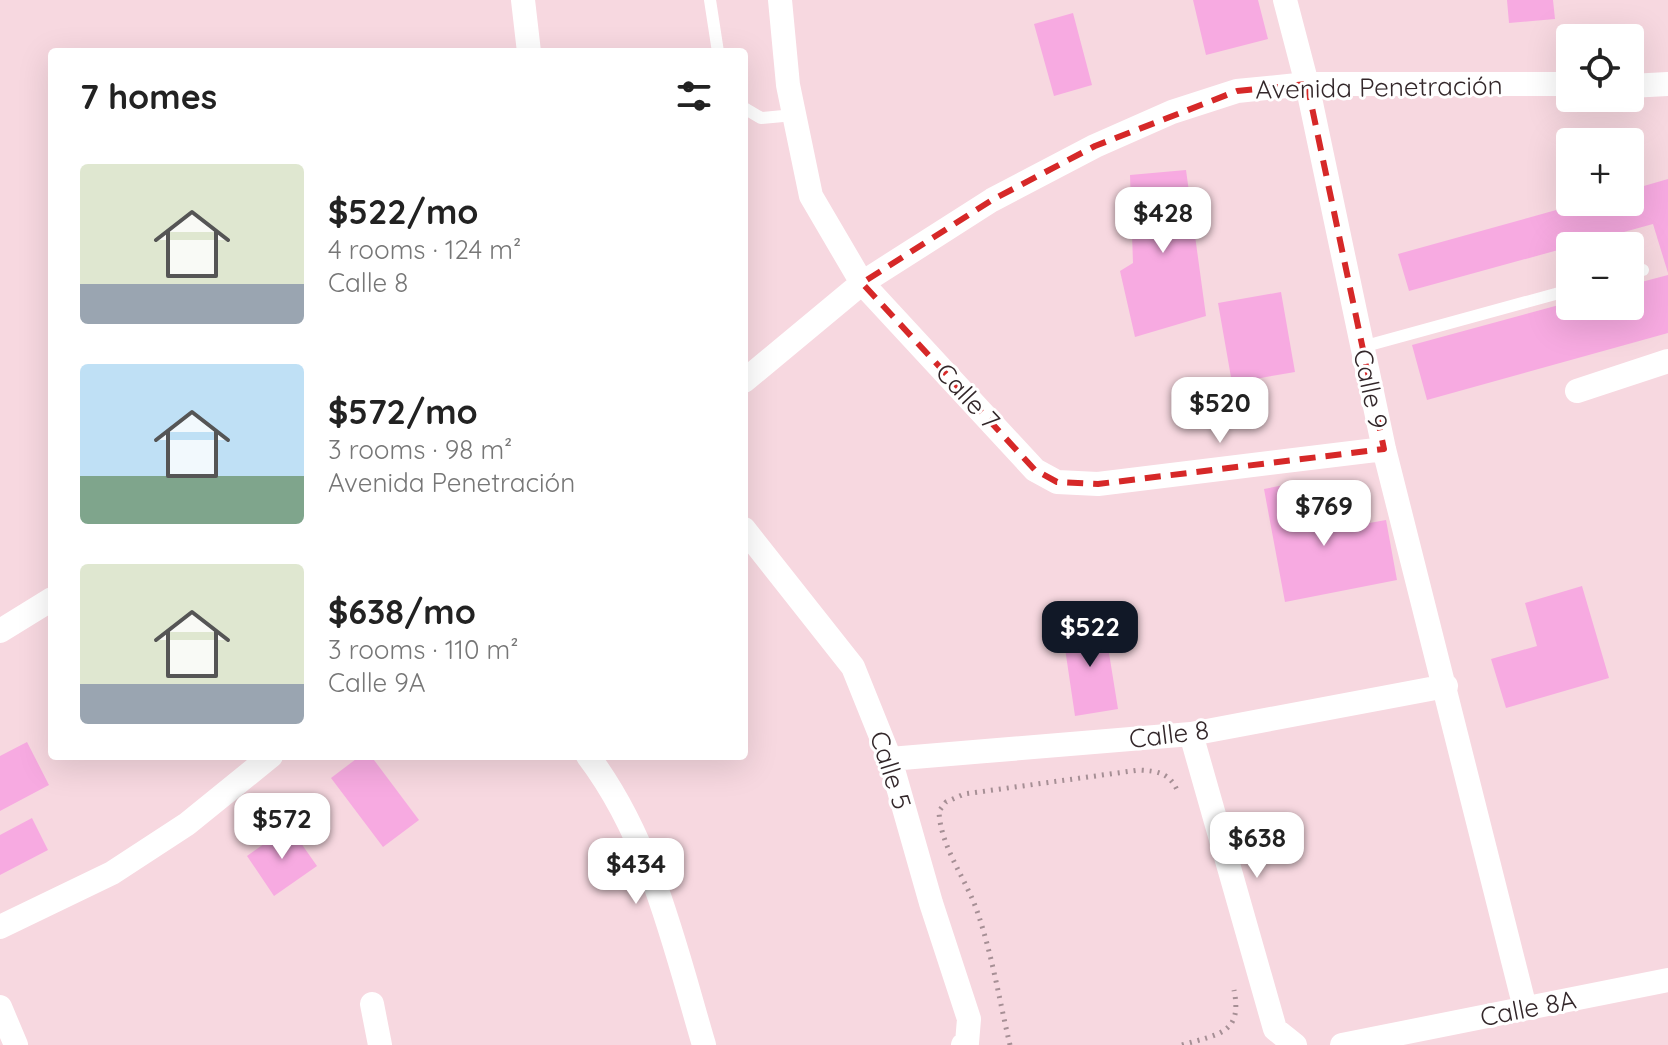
<!DOCTYPE html>
<meta charset="utf-8">
<style>
body{margin:0;font-family:Quicksand,sans-serif;background:#f2f2f2;color:#222;height:100vh;display:flex;flex-direction:column;font-size:30px;white-space:nowrap}
*{box-sizing:border-box;margin:0}
p{font-size:26px;color:#767676}
.icon{flex:none;width:44px;height:44px;fill:none;stroke:currentColor;stroke-width:2;stroke-linecap:round;stroke-linejoin:round}
.map{position:relative;flex:1;overflow:hidden}
.side{position:absolute;left:48px;top:48px;width:700px;height:712px;display:flex;flex-direction:column;background:#fff;border-radius:8px;box-shadow:0 8px 32px #0002}
.side>*{flex:none}
.buttons{position:absolute;left:1556px;top:24px;display:grid;gap:16px}
.buttons a{display:grid;place-items:center;width:88px;height:88px;border-radius:8px;background:#fff;box-shadow:0 8px 32px #0002;font-size:40px}
.price{position:absolute;translate:-50% -68px;padding:0 18px;border-radius:16px;background:#fff;color:#222;font-size:26px;line-height:52px;filter:drop-shadow(0 2px 4px #0008)}
.price::after{content:'';position:absolute;left:50%;top:48px;width:24px;height:18px;margin-left:-12px;background:inherit;clip-path:polygon(0 0,100% 0,50% 100%)}
.price.on{background:#111827;color:#fff}
ul{padding:0;list-style:none}
li{display:flex;align-items:center;gap:24px;height:200px;padding:0 32px}
li span{display:grid;place-items:center;flex:none;width:224px;height:160px;border-radius:8px;color:#555}
li>.icon{margin-inline-start:auto}
span .icon{width:96px;height:96px;fill:#fffc;stroke-width:1}
li b{font-size:34px}
h2{display:flex;justify-content:space-between;align-items:center;height:96px;padding:0 32px;font-size:34px}
.map>svg:first-child{display:block}
</style>
<div class="map">
<svg width="1668" height="1045" viewBox="0 0 1668 1045">
<rect width="100%" height="100%" fill="#f7d8e0"/>
<path fill="#f7aae1" d="M1193 0H1258L1268 39 1206 55Z
M1507 0H1553L1555 19 1509 23Z
M1073 13 1092 85 1054 96 1034 24Z
M1186 170 1206 316 1135 337 1120 271 1133 263 1130 175Z
M1668 179V273L1653 224 1409 291 1398 254 1585 202H1630V190Z
M1668 275V333L1427 400 1412 345 1570 302V306H1630V285Z
M1281 292 1295 372 1232 383 1218 303Z
M1310 480 1319 532 1386 520 1397 580 1285 602 1264 489Z
M1582 586 1609 678 1506 708 1491 659 1537 646 1525 603Z
M1104 622 1118 709 1075 716 1062 628Z
M27 742 49 785 0 811V756Z
M360 756H371L419 820 383 847 331 778Z
M32 818 48 850 0 875V835Z
M289 826 317 866 274 896 247 856Z"/>
<g fill="none" stroke-linecap="round" stroke-linejoin="round">
<path stroke="#a68f95" stroke-width="5" stroke-dasharray="2 6" stroke-linecap="butt" d="M1010 1045C999 999 992 953 976 908 964 876 940 845 939 811L946 802 964 794 1139 770C1158 771 1170 773 1178 792
M1182 1045C1218 1034 1243 1034 1234 990"/>
<path stroke="#fff" stroke-width="12" d="M710 0 718 52
M744 108 761 118 794 115
M1630 273 1643 270
M1362 347 1570 290"/>
<path stroke="#fff" stroke-width="24" d="M523 0 529 52
M780 0 788 85 811 196 862 283 1035 470 1057 482 1098 484 1384 449
M1285 0 1307 84 1384 449 1525 1008
M1630 86 1668 84
M744 381 862 283 992 200 1095 146 1172 112 1237 91 1307 84H1570
M1577 391 1668 361
M744 529 853 667 890 759 931 903 969 1019 967 1043 963 1045
M0 631 52 599
M1191 734 1275 1029 1295 1045
M588 756C651 839 675 947 704 1045
M890 759 1191 734 1446 686
M0 927 112 873 187 824 271 756
M372 1004 380 1045
M0 1007 16 1045
M1342 1045 1668 980"/>
</g>
<path fill="none" stroke="#d62828" stroke-width="6" stroke-dasharray="16 10" stroke-linejoin="round" d="M1307 84 1384 449 1098 484 1057 482 1035 470 862 283 992 200 1095 146 1237 91Z"/>
<g text-anchor="middle" dominant-baseline="central" stroke-width="6" stroke-linejoin="round" paint-order="stroke">
<g font-size="26" fill="#33272a" stroke="#fff">
<text transform="translate(1379 87) rotate(-1)">Avenida Penetración</text>
<text transform="translate(1371 389) rotate(78)">Calle 9</text>
<text transform="translate(968 396) rotate(47)">Calle 7</text>
<text transform="translate(1169 734) rotate(-7)">Calle 8</text>
<text transform="translate(891 770) rotate(72)">Calle 5</text>
<text transform="translate(1528 1008) rotate(-11)">Calle 8A</text>
</g>
</g>
</svg>
<div class="buttons">
<a><svg class="icon" aria-label="locate" viewBox="0 0 24 24"><circle cx="12" cy="12" r="6"/><path d="M12 2v4M12 18v4M2 12h4M18 12h4"/></svg></a>
<a>+</a>
<a>−</a>
</div>
<b class="price" style="left:1163px;top:255px">$428</b>
<b class="price" style="left:1220px;top:445px">$520</b>
<b class="price" style="left:1324px;top:548px">$769</b>
<b class="price on" style="left:1090px;top:669px">$522</b>
<b class="price" style="left:282px;top:861px">$572</b>
<b class="price" style="left:1257px;top:880px">$638</b>
<b class="price" style="left:636px;top:906px">$434</b>
<section class="side">
<h2>7 homes<svg class="icon" aria-label="filters" viewBox="0 0 24 24"><path d="M4 7h16M4 17h16"/><circle cx="9" cy="7" r="2"/><circle cx="15" cy="17" r="2"/></svg></h2>
<ul>
<li><span style="background:linear-gradient(#dfe7d0 75%,#9aa5b1 0)"><svg class="icon" aria-label="home" viewBox="0 0 24 24"><path d="M3 11l9-7 9 7M6 9v11h12V9"/></svg></span><div><b>$522/mo</b><p>4 rooms · 124 m²</p><p>Calle 8</p></div></li>
<li><span style="background:linear-gradient(#bfe0f5 70%,#7fa58c 0)"><svg class="icon" aria-label="home" viewBox="0 0 24 24"><path d="M3 11l9-7 9 7M6 9v11h12V9"/></svg></span><div><b>$572/mo</b><p>3 rooms · 98 m²</p><p>Avenida Penetración</p></div></li>
<li><span style="background:linear-gradient(#dfe7d0 75%,#9aa5b1 0)"><svg class="icon" aria-label="home" viewBox="0 0 24 24"><path d="M3 11l9-7 9 7M6 9v11h12V9"/></svg></span><div><b>$638/mo</b><p>3 rooms · 110 m²</p><p>Calle 9A</p></div></li>
</ul>
</section>
</div>
